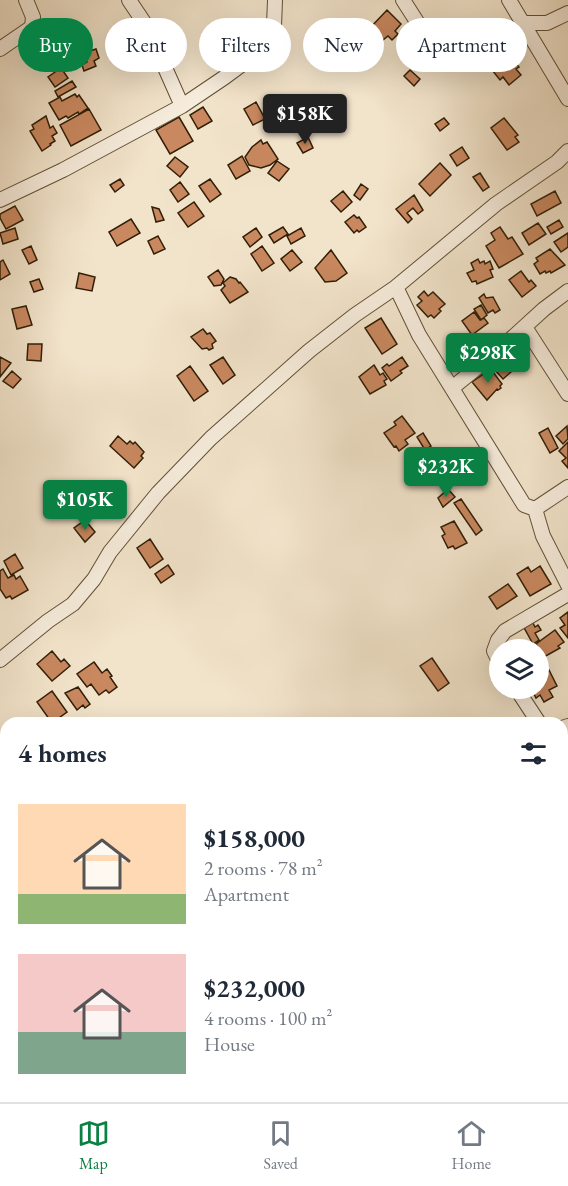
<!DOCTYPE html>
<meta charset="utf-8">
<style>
body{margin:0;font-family:"EB Garamond",serif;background:#f6f6f7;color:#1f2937;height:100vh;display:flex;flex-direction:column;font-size:22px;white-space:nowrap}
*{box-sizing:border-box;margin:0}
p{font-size:20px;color:#747a83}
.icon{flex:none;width:33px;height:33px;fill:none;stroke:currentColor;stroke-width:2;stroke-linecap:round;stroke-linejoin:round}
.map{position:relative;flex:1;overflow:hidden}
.side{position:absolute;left:0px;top:717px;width:568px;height:386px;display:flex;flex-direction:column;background:#fff;border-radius:18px 18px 0 0;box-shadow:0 6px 24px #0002}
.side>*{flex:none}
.banner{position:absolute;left:18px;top:18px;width:532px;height:54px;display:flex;gap:12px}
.controls{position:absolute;left:489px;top:639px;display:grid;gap:12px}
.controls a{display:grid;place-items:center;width:60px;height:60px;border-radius:50%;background:#fff;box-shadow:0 6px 24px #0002;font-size:30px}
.price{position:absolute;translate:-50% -51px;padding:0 14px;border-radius:6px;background:#0b8043;color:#fff;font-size:20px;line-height:39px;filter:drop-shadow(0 2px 3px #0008)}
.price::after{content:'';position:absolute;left:50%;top:36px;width:18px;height:14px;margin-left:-9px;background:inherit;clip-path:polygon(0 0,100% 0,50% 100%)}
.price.active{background:#222;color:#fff}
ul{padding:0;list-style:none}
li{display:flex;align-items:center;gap:18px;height:150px;padding:0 18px}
li span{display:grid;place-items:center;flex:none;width:168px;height:120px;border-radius:0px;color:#555}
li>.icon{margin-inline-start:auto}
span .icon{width:72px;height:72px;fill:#fffc;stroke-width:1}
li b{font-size:26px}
h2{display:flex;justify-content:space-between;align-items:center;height:72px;padding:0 18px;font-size:26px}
.tag{padding:0 21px;border-radius:27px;background:#fff;box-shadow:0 6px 24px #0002;font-size:21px;line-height:54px}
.tag.active{background:#0b8043;color:#fff}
.menu{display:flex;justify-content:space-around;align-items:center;height:84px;border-top:2px solid #e0e1e3;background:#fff;font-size:16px;color:#747a83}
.menu a{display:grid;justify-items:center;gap:3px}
.menu .active{color:#0b8043}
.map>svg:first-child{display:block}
</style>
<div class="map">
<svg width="568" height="1102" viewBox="0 0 568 1102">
<rect width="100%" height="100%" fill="#f2e4cb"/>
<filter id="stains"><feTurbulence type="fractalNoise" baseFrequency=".00333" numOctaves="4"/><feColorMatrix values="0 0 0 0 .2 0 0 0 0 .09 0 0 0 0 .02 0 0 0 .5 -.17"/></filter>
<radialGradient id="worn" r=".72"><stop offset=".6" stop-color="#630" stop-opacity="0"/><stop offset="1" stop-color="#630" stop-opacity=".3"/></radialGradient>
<path fill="#c9885f" stroke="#301e06" stroke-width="1.5" d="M387 10 401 24 395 31 398 34 392 40 388 36 383 40 370 28Z
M461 24 471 30 467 38 474 42 469 50 453 41 456 36 451 34 454 27 458 29Z
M423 32 435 39 428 53 415 45Z
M96 49 99 58 94 61 96 66 84 71 82 65 87 62 84 53Z
M510 56 519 67 516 69 521 75 509 85 503 77 500 80 492 70Z
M61 68 68 78 55 87 48 77Z
M410 70 420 79 414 86 404 76Z
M72 81 76 87 58 97 55 91Z
M75 94 77 97 79 95 88 108 79 114 78 112 68 118 66 116 59 120 49 103 60 97 62 101Z
M256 102 265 119 253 125 244 109Z
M203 107 212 121 198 129 190 115Z
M89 109 101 130 71 146 60 125Z
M302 111 309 122 294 132 286 121Z
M46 116 50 128 53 126 57 133 52 136 55 141 50 144 51 145 42 151 30 131 34 129 32 125Z
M179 117 193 141 170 154 156 130Z
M444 118 449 124 440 131 435 124Z
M504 118 518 135 515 137 519 142 507 150 491 128Z
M308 137 313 148 303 153 297 143Z
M261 140 263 144 267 142 278 159 270 165 261 168 249 165 245 157 252 147Z
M462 147 469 158 457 166 450 155Z
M242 156 250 171 236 179 228 165Z
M175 157 188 167 180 177 167 166Z
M277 161 289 169 279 181 268 173Z
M440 163 451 175 430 196 419 184Z
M480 173 489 187 483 191 473 177Z
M120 179 124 185 115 192 110 185Z
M210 179 221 194 210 202 199 186Z
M180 182 189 194 178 202 170 190Z
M361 184 368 189 360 200 354 195Z
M343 191 352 202 341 212 331 201Z
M555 191 561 203 537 216 531 204Z
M414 195 423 210 418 214 413 208 407 213 412 219 408 223 396 209Z
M194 202 204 216 188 227 178 213Z
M15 206 23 220 6 229 0 218V214Z
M152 207 159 209 164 220 156 222Z
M354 215 357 218 359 217 366 227 359 232 357 230 354 233 345 222Z
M131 219 140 233 117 246 109 232Z
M559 220 563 227 551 234 547 227Z
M538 223 546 234 529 245 522 233Z
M283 227 288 234 274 243 269 235Z
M500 227 508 239 512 237 523 254 499 268 486 246 495 240 491 233Z
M15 228 18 239 3 244 0 233Z
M256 228 262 237 250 247 243 237Z
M301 228 305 236 291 244 287 236Z
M568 233V247L561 252 554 242Z
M158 236 165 249 154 254 148 241Z
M31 246 37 260 29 264 22 250Z
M262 246 274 263 262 271 251 254Z
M550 249 565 265 551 273 550 271 546 273 545 271 540 274 534 264 538 261 536 258Z
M292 250 302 262 290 271 281 259Z
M331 250 347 273 336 281 325 282 315 268Z
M478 259 480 263 484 261 485 264 490 261 493 269 490 270 493 277 477 284 476 281 472 282 467 273 474 270 471 263Z
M3 260 10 274 0 280V262Z
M218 270 224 279 221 285 214 286 208 277Z
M521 271 529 282 531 280 536 286 522 297 509 280Z
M79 273 95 277 92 291 76 288Z
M230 277 236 279 239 283 240 282 248 292 230 303 221 290 225 286 223 283Z
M39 279 43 289 34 292 30 282Z
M424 291 428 296 433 292 445 304 439 309 441 311 434 318 431 315 428 317 417 305 422 301 418 297Z
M484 294 486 298 493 297 500 310 495 313 493 310 488 313 479 298Z
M481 305 487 315 481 320 474 309Z
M26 306 32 325 17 329 12 309Z
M474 312 480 320 484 318 488 323 472 335 462 321Z
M381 318 397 344 382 354 365 328Z
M203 329 207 334 210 333 216 341 212 344 213 348 209 350 207 348 202 349 191 337Z
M28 344H42L41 361 27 360Z
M0 357 11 363 0 377Z
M223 357 235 375 223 384 210 365Z
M402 357 408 366 400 371 402 373 391 381 382 368 387 364 389 366Z
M374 365 380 375 383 373 387 379 384 381 386 385 370 394 359 377Z
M505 365 511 372 503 379 495 370Z
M190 366 208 391 194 401 177 376Z
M12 371 21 379 13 388 3 381Z
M488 371 490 374 493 372 502 384 500 386 501 388 498 390 497 389 487 400 472 382Z
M402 416 415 433 405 440 408 444 399 451 396 446 394 447 384 433 396 425 394 422Z
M567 426 568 439 563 444 556 436Z
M548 428 558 448 550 453 539 433Z
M423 433 431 446 425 450 417 437Z
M118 436 127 444 130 441 133 444 135 442 144 452 141 456 143 458 134 468 110 446Z
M568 442V468L562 461 566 458 559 451Z
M450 452 453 457 460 452 463 458 466 456 474 469 457 480 452 471 448 474 439 459Z
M448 489 455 497 443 507 438 498Z
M461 499 482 530 476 535 454 503Z
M85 520 95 532 85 542 74 528Z
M454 521 467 543 455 549 453 546 448 548 442 536 445 534 441 527Z
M150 539 163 559 150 568 137 548Z
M15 554 23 568 11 575 4 561Z
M168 565 174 574 161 583 155 574Z
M540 566 551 584 530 596 517 574 528 567 531 572Z
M3 569 8 578 14 575 16 579 20 576 28 590 12 599 10 596 6 598 0 589V571Z
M508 584 517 596 497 609 489 597Z
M568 612V638L560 628 565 625 560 618Z
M531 619 535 627 538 625 541 630 535 633 539 640 533 644 522 624Z
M555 630 564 642 558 646 560 648 544 657 536 644Z
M52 651 61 662 64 659 70 666 52 681 37 664Z
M432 658 449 683 438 691 420 666Z
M94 662 102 673 107 669 112 676 110 677 117 687 109 693 106 690 99 695 91 684 87 687 77 674Z
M549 670 557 686 549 690 553 697 544 702 540 695 536 698 531 688H538V676Z
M78 687 90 704 85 708 83 705 77 710 65 693Z
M52 691 67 712 52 723 37 702Z
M6 911V940L0 935V915Z
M0 1009 4 1012 6 1010V1038L3 1043 0 1041Z"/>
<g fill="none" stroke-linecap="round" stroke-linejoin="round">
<g stroke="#605037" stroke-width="16">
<path id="minor" d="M129 0 147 27 182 106
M403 0 419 25
M509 0 568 99
M524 23H547L568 13
M0 49 32 27 33 17 26 0
M0 200 63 170 182 106 225 77 260 51 274 26 275 0
M396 287 419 335 521 500 524 505 535 509
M525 327 568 394
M452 388 500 349 544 309 568 291
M535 509 543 536 568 585
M535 509 568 487
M0 660 48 621 73 604 94 579 110 552 158 493 211 438 309 351 355 315 396 287 496 204 557 162 568 151
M500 663 494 651 498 640 505 631 568 594
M516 688 539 723
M562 728 568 726
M0 838 6 842
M0 965 6 969
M142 1096 147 1102
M345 1102 347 1096"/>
</g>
<use href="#minor" stroke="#f7eddd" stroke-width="14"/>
</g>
<rect width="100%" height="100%" filter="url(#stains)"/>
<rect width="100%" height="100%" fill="url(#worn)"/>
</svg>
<div class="controls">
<a><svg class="icon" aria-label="layers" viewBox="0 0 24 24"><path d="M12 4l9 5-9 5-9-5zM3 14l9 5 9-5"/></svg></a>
</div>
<b class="price active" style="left:305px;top:145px">$158K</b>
<b class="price" style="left:488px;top:384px">$298K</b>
<b class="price" style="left:446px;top:498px">$232K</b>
<b class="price" style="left:85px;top:531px">$105K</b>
<div class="banner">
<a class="tag active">Buy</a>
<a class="tag">Rent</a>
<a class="tag">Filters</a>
<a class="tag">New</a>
<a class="tag">Apartment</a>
</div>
<section class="side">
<h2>4 homes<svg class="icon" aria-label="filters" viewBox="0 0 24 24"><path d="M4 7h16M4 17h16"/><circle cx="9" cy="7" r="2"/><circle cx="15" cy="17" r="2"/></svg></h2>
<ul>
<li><span style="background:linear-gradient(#ffd9b3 75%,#8fb573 0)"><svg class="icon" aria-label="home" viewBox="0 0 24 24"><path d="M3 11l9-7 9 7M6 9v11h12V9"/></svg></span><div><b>$158,000</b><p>2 rooms · 78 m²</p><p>Apartment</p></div></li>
<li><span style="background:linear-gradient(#f6c9c9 65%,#7fa58c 0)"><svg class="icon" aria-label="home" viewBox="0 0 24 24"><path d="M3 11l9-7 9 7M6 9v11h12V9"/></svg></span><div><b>$232,000</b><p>4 rooms · 100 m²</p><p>House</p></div></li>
</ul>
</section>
</div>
<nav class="menu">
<a class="active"><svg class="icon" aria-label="map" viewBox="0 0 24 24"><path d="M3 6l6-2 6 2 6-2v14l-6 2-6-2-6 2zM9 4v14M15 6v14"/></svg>Map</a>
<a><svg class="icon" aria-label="saved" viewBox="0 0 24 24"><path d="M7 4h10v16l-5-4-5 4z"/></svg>Saved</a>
<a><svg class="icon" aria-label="home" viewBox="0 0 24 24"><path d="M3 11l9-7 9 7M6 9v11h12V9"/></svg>Home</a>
</nav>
